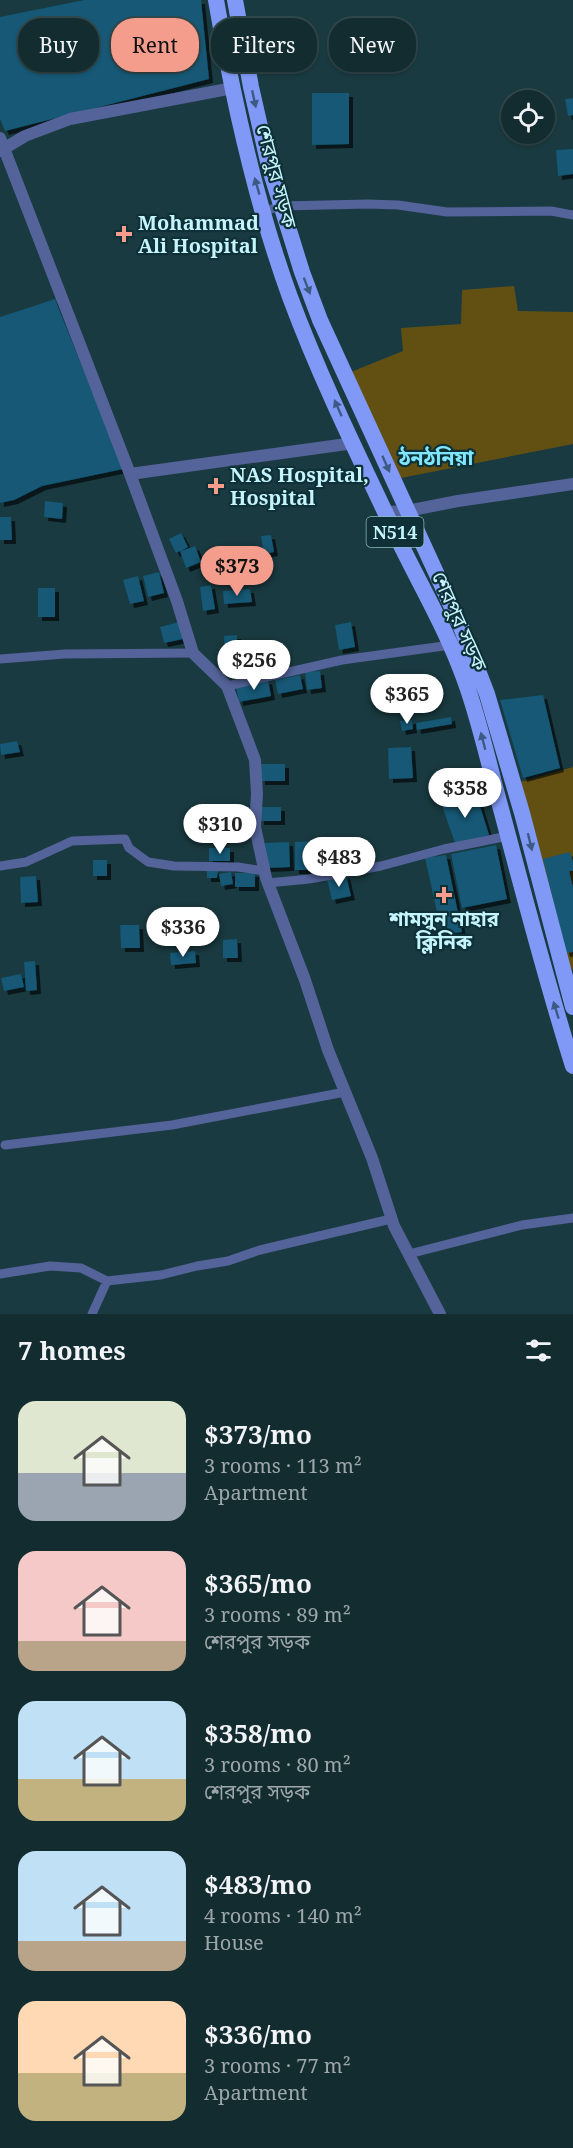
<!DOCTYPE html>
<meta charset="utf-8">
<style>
body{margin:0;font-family:"Noto Serif","Noto Sans Bengali",serif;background:#20383c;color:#f1f3f6;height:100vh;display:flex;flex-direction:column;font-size:22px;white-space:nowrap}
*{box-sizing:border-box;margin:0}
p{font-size:20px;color:#9da7ab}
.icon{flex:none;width:33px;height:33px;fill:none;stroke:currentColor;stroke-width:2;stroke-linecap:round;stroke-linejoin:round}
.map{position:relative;height:1314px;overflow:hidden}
.side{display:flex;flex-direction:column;background:#132c30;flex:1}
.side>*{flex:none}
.guide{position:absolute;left:18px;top:18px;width:537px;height:54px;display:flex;gap:12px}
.fabs{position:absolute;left:501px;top:90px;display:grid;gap:12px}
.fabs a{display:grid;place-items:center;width:54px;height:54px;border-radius:50%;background:#132c30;box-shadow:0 2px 4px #0004,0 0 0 2px #32484c;font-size:30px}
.price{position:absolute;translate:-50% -51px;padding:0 14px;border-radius:21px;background:#fff;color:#222;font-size:20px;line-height:39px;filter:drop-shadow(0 2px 3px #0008)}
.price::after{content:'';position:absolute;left:50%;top:36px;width:18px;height:14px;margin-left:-9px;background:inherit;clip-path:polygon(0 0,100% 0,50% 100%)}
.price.on{background:#f49d8d;color:#111}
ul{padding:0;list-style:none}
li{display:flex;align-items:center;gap:18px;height:150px;padding:0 18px}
li span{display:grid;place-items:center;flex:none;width:168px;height:120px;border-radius:18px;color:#555}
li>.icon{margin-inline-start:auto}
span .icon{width:72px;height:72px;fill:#fffc;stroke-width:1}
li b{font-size:26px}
h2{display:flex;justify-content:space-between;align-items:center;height:72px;padding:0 18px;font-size:26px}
.tag{padding:0 21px;border-radius:24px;background:#132c30;box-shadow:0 2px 4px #0004,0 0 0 2px #32484c;font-size:21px;line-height:54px}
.tag.on{background:#f49d8d;color:#111}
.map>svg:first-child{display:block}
</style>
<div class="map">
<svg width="573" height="1314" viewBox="0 0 573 1314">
<defs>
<filter id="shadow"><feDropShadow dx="4" dy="4" stdDeviation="0" flood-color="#0009"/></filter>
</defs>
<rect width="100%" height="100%" fill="#193a40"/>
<path fill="#625013" d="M514 286 518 311 573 312V444L401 478 351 372 403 351 401 328 461 324 462 290Z
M573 767V971L569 963 520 782Z"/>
<path fill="#125875" filter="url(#shadow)" d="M84 0H201L209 79 5 131 0 119V17Z
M312 93H349V144L312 145Z
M573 98V115L568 116 565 99Z
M573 149V174L558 176 556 150Z
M55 299 123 469 42 486 14 500 0 503V317Z
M45 501 63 503 62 519 44 517Z
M0 517H11L12 540H0Z
M181 533 188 547 181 551 195 546 201 562 186 568 180 551 176 553 169 539Z
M271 535 274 552 264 554 261 536Z
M213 550 221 574 212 577 205 552Z
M261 556 262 569 248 570 247 557Z
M241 557 243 573 222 575 221 560Z
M159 572 164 593 148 597 143 576Z
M138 576 144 601 130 604 123 580Z
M211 585 215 609 203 611 200 587Z
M38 588H55V617H38Z
M250 589 252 602 224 604 223 591Z
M179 622 183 639 164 643 160 627Z
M351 622 355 647 339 650 335 625Z
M237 635V667H225L224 636Z
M320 671 322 688 307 690 305 672Z
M300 675 303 689 278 694 275 680Z
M268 680 271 696 239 702 236 687Z
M543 695 560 768 523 778 500 700Z
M451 717 452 724 417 730 416 723Z
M412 720 413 729 402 731 400 721Z
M17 741 20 752 1 755 0 744Z
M411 747 413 778 389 779 388 748Z
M261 764H285V781H261Z
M477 796 489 835 455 843 441 803Z
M260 807H281V821H260Z
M313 841 314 870H295V842Z
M289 842 290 867 266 868 265 843Z
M496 845 507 899 462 908 451 854Z
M209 848H230V861H209Z
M318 848H333V867H317Z
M570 852 573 862V871H569L573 888V952L566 953 543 859Z
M446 855 462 932 442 935 425 858Z
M93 860H107V876H93Z
M207 869 218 870 217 878H207Z
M231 872 233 884 221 886 219 874Z
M235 873H255V887H235Z
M346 875 351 896 332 900 327 879Z
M36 876 38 902 21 903 20 877Z
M171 917H195V933H172Z
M120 925H139L140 948H121Z
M237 939 238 958H223V940Z
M195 951 196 963 171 965 170 953Z
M35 961 37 990 26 991 24 962Z
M21 974 24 987 4 991 1 978Z"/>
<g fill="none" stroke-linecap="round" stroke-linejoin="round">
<path stroke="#546399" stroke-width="9" d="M264 211 282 206 368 204 398 205 447 212 551 211 573 215
M0 659 65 654 193 653
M227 686 342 660 451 645
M0 866 26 862 72 841 125 839 129 848 148 862 174 866 238 867 264 871
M268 883 309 879 381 866 444 849 508 836
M5 1145 172 1125 345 1092
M409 1254 522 1225 573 1218
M0 1274 50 1266 81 1268 107 1281 161 1275 197 1266 228 1261 260 1250 391 1219
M92 1314 107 1281"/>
<path stroke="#546399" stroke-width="12" d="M0 138 130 474 177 601 193 653 227 686 255 760 257 794 255 827 266 878 305 980 328 1050 372 1158 394 1226 440 1314
M0 151 25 136 70 119 233 88
M130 474 354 443
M386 512 407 511 458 501 573 484"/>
<path stroke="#8099f7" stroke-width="16" d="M216 0C233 100 255 201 290 297 320 378 359 457 396 535 419 583 446 628 464 678 480 721 489 766 501 809 524 895 546 981 573 1066
M235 0 251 87 269 166 302 272 320 320 461 627 487 694 522 813 573 1007"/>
</g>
<defs><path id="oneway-solid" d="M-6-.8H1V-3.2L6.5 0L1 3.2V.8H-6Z" transform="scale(1.5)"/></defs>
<g fill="#3c5a83">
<use href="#oneway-solid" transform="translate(254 99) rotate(78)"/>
<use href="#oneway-solid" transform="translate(257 186) rotate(-106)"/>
<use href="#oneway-solid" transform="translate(307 286) rotate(69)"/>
<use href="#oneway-solid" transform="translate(338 408) rotate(-114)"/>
<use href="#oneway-solid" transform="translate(386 464) rotate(66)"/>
<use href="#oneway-solid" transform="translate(483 741) rotate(-105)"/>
<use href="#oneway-solid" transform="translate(530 842) rotate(76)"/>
<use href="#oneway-solid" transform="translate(556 1010) rotate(-107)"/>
</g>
<g fill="#f49d8d" stroke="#0e3036" stroke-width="2">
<path d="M121 225h6v6h6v6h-6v6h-6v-6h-6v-6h6z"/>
<path d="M213 477h6v6h6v6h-6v6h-6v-6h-6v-6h6z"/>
<path d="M441 886h6v6h6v6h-6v6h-6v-6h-6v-6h6z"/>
</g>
<g text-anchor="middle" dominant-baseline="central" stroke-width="4.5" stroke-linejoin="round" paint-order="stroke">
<rect fill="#0e3036" stroke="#8db9c1" stroke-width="1.5" x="366.5" y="517" width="57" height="30" rx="4.5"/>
<g font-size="18" font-weight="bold" fill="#c4f4fd">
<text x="395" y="532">N514</text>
</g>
<g font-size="20" fill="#c4f4fd" stroke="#0e3036">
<text transform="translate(277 176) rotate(75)">শেরপুর সড়ক</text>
<text transform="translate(460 621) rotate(66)">শেরপুর সড়ক</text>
</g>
<g font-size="20" font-weight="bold" fill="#c4f4fd" stroke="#0e3036" text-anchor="start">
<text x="138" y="222">Mohammad<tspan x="138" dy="23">Ali Hospital</tspan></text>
<text x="230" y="474">NAS Hospital,<tspan x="230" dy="23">Hospital</tspan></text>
<text x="444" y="918" text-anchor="middle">শামসুন নাহার<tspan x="444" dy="23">ক্লিনিক</tspan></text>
</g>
<g font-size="21" font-weight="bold" fill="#7fe7fb" stroke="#0e3036">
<text x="436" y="457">ঠনঠনিয়া</text>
</g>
</g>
</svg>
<div class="fabs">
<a><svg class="icon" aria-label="locate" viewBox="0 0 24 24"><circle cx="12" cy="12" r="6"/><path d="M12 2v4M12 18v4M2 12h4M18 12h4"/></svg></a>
</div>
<b class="price on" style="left:237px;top:597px">$373</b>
<b class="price" style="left:254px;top:691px">$256</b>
<b class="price" style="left:407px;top:725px">$365</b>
<b class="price" style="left:465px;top:819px">$358</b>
<b class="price" style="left:220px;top:855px">$310</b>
<b class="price" style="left:339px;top:888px">$483</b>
<b class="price" style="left:183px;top:958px">$336</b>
<div class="guide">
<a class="tag">Buy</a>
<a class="tag on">Rent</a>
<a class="tag">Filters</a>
<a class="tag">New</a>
</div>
</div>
<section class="side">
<h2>7 homes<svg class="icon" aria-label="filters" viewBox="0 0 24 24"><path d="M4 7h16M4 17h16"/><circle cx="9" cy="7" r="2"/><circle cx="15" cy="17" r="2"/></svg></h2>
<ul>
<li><span style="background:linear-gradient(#dfe7d0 60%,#9aa5b1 0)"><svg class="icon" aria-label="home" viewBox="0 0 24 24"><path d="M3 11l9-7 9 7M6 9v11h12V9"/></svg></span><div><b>$373/mo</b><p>3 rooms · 113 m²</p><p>Apartment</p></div></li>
<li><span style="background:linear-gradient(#f6c9c9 75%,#b9a48a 0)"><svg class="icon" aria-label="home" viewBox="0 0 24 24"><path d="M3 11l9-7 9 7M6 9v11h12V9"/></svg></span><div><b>$365/mo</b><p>3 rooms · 89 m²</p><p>শেরপুর সড়ক</p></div></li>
<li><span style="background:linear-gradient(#bfe0f5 65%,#c2b280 0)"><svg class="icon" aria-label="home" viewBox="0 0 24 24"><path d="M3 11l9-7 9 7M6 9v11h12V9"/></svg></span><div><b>$358/mo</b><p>3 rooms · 80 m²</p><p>শেরপুর সড়ক</p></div></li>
<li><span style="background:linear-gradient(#bfe0f5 75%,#b9a48a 0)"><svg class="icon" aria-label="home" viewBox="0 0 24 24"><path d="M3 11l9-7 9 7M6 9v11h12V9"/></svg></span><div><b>$483/mo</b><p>4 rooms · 140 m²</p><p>House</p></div></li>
<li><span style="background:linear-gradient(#ffd9b3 60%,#c2b280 0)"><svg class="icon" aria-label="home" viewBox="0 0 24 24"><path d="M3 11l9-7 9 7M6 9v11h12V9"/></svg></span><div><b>$336/mo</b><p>3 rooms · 77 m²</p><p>Apartment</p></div></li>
</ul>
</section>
